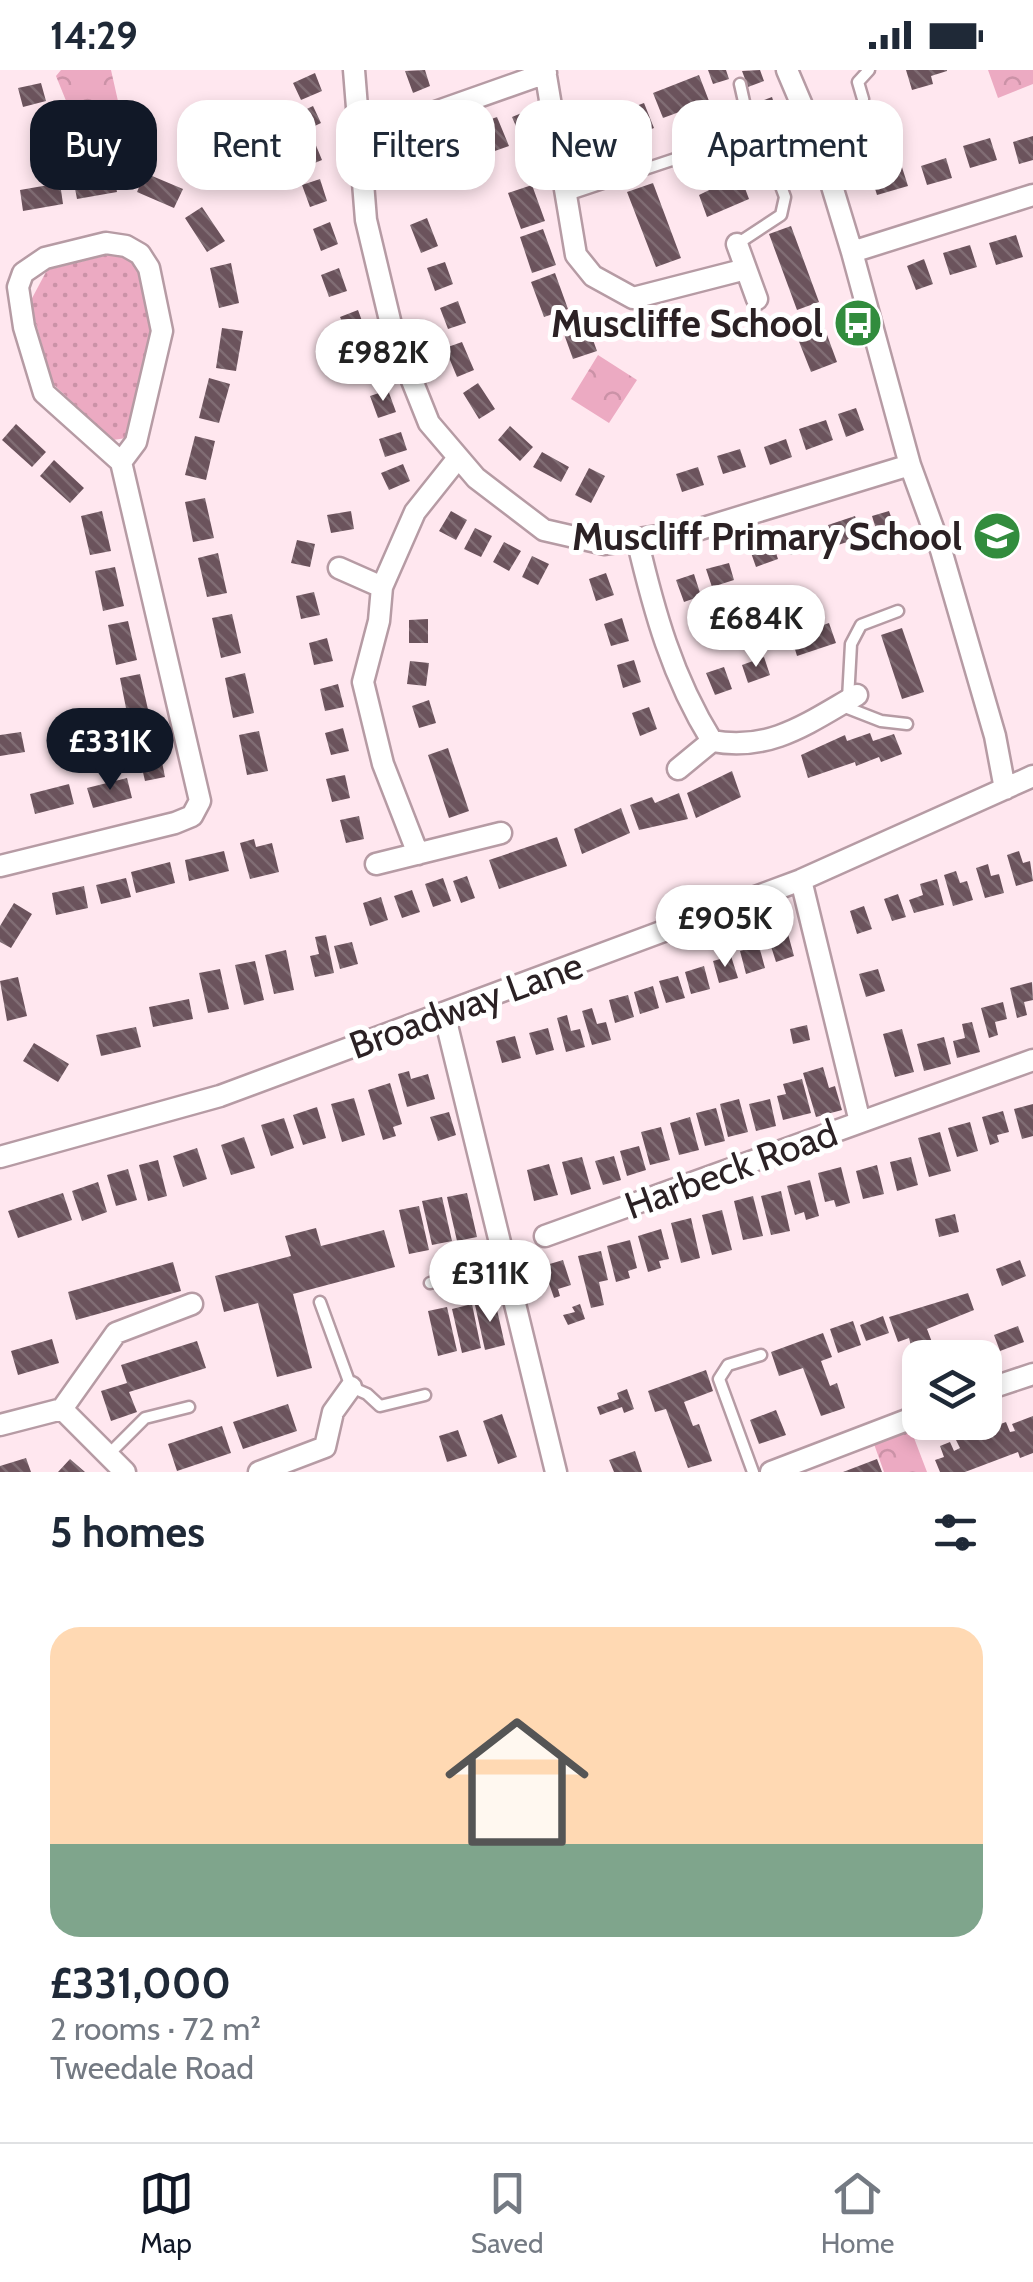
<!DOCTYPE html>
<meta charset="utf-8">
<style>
body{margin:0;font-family:Cabin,sans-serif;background:#f6f6f7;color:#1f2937;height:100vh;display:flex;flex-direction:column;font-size:38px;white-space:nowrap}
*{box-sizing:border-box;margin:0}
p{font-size:32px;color:#747a83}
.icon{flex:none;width:55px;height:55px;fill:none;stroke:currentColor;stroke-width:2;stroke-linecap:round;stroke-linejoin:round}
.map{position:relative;height:1402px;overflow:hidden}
.drawer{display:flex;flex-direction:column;background:#fff;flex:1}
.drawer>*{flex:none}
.guide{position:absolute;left:30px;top:30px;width:975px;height:90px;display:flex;gap:20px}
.fabs{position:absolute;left:902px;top:1270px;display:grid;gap:20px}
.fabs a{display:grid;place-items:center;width:100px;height:100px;border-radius:20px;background:#fff;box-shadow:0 5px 15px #0003;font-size:50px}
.price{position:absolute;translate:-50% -85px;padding:0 22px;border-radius:35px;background:#fff;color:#222;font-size:32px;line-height:65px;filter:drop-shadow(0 2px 5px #0008)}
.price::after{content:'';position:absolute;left:50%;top:60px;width:30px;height:22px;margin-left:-15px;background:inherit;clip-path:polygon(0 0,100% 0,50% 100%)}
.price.selected{background:#111827;color:#fff}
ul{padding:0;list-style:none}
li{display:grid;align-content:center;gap:20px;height:530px;padding:0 50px}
li span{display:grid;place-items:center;height:310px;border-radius:30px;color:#555}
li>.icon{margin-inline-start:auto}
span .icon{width:180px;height:180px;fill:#fffc;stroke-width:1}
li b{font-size:42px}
h2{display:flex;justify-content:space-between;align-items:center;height:120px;padding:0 50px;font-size:42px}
.pill{padding:0 35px;border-radius:30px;background:#fff;box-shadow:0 5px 15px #0003;font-size:35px;line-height:90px}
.pill.selected{background:#111827;color:#fff}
.status{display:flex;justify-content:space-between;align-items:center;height:70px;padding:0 50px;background:#fff;direction:ltr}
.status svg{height:28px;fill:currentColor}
.tabs{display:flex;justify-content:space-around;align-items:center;height:140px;border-top:2px solid #e0e1e3;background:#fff;font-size:28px;color:#747a83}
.tabs a{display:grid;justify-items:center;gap:5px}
.tabs .selected{color:#111827}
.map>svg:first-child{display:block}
</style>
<div class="status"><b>14:29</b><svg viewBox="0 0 49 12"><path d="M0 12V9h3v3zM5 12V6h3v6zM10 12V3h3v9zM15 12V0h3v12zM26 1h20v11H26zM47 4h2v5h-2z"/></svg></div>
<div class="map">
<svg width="1033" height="1402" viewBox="0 0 1033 1402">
<defs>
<pattern id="grass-dots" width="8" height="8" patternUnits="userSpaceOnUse" patternTransform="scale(2.5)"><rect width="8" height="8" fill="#ecaac2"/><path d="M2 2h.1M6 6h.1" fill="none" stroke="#cb92a7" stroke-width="1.8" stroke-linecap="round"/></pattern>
<pattern id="park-crowns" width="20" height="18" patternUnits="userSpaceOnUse" patternTransform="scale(2.5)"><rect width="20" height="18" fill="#ecaac2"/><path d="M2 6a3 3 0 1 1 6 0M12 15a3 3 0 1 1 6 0" fill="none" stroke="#cb92a7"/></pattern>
<pattern id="building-back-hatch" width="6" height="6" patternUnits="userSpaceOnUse" patternTransform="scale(2.5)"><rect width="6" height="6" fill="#6b535c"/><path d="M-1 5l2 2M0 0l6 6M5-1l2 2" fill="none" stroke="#806d74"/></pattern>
</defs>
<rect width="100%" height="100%" fill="#ffe7ef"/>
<path fill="url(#grass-dots)" d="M116 183 141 198 158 262 133 367 113 370 53 314 30 232 47 200Z"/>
<path fill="url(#park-crowns)" d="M61 0H111L120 40 73 48 56 6Z
M988 0H1033V14L998 28Z
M598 285 637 310 609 353 571 329Z
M911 1360 927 1402H884L874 1374Z"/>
<path fill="url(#building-back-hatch)" d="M425 0 430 16 413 23 405 1Z
M708 0H726L729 9 713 14Z
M760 0 764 11 748 17 742 1Z
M906 0H947V1L931 6 933 14 912 20Z
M315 3 322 21 301 30 293 13Z
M699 5 709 31 663 48 653 23Z
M41 13 46 31 23 37 18 18Z
M772 27 777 43 761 49 756 33Z
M644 33 654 58 608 76 598 50Z
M313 36 321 53 300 63 292 46Z
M529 40 541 69 524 75 512 47Z
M869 41 876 64 858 69 851 46Z
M497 47 509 76 492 82 480 53Z
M469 57 480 86 463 93 452 64Z
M793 59 799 75 783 80 777 64Z
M1033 66V90L1019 94 1013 72Z
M439 67 451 96 434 103 422 74Z
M990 68 997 90 970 98 963 76Z
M315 73 322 90 300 99 293 81Z
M409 83 421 111 404 118 392 90Z
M946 88 952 108 927 115 921 96Z
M900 91 908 116 877 125 869 100Z
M113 101 117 122 77 129 73 108Z
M145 103 183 119 174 138 137 122Z
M740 105 749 129 707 147 699 125Z
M320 109 327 131 310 137 302 115Z
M60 113 63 134 23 141 20 120Z
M653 113 681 188 656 197 627 122Z
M532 115 545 151 521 159 508 123Z
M202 137 225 171 207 182 185 148Z
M427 148 438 176 421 183 410 155Z
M330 152 338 174 321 181 313 159Z
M791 156 819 232 797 240 769 164Z
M543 159 556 195 532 203 520 167Z
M1016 165 1023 187 996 195 989 173Z
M970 175 977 197 950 205 943 183Z
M924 189 933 214 916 220 907 196Z
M445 192 453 214 435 221 427 198Z
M231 193 239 233 219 238 210 198Z
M339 198 347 221 329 227 321 205Z
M555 203 568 239 544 247 531 212Z
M458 231 466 253 448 259 440 238Z
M358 240 366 262 349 268 340 247Z
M584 245 597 281 573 289 560 253Z
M823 254 837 292 811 302 796 264Z
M222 258 243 261 236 301 216 298Z
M462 272 474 300 457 307 445 278Z
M366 282 376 304 358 311 349 289Z
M209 308 230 314 219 353 199 348Z
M478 313 495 339 479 349 463 323Z
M388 320 396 342 378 348 370 326Z
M856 338 864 360 846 367 838 344Z
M826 350 833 370 806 380 799 359Z
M16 354 46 382 32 397 2 370Z
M510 356 533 377 520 391 498 370Z
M401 362 407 380 385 387 379 369Z
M195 366 215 371 206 410 185 405Z
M786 369 792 387 770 395 764 377Z
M740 379 746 397 723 404 717 386Z
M542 382 569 397 561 412 533 397Z
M54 390 84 418 70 433 40 406Z
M403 394 410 411 389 420 381 403Z
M698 397 704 415 682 422 676 404Z
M589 398 605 406 591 433 575 425Z
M205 428 214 468 193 472 185 432Z
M102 441 111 481 90 485 81 446Z
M351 441 354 459 331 463 327 445Z
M451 441 467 450 456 470 439 461Z
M889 441 897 463 879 469 872 446Z
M855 446 862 467 835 476 828 455Z
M475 458 492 466 481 487 464 479Z
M806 459 813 476 791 485 784 467Z
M297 470 315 474 310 497 291 493Z
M772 471 778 489 756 497 750 480Z
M504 472 521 481 509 501 493 492Z
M218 483 227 523 207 527 198 488Z
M532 486 549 494 538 515 522 507Z
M729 493 734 510 712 517 706 499Z
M115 497 124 536 103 541 95 501Z
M606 503 614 525 596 531 589 509Z
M694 504 701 526 684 532 676 510Z
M314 522 320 545 301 549 296 526Z
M232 544 241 583 221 588 212 548Z
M622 548 629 571 611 576 604 554Z
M428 549V573H409V550Z
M128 551 137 590 116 595 108 555Z
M829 553 836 573 797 586 791 566Z
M902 558 924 622 902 629 881 565Z
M327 568 333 591 314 595 309 573Z
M764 587 770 605 748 613 742 595Z
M634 590 641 612 623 618 617 595Z
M410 591 429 593 426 616 407 614Z
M724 597 732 619 715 625 706 603Z
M245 603 254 643 233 648 225 608Z
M140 604 149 644 128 648 120 608Z
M338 614 344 637 325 641 320 619Z
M429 630 436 653 419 658 412 636Z
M649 637 657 659 640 666 632 643Z
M343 658 349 681 331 685 325 663Z
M259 661 268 701 247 705 239 665Z
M21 662 25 682 0 686V665Z
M870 663 873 671 894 664 902 684 881 692 879 687 856 696 855 692 808 708 801 685 845 665 847 671Z
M157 667 165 707 145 711 136 672Z
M448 678 469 741 449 748 428 685Z
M732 701 741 727 696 748 687 723Z
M345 705 350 728 332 732 326 709Z
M127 708 132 728 93 738 87 718Z
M69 714 74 734 35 744 30 724Z
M679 723 688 749 639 760 630 735 652 727 655 733Z
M621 738 630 763 582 784 574 759Z
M359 746 364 769 346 773 340 750Z
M557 767 567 796 499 819 489 790Z
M254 769 256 777 272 773 279 802 250 809 240 773Z
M224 781 229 801 189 811 185 790Z
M1019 781 1023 793 1030 791 1033 811 1016 816 1007 785Z
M170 792 175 813 136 823 131 802Z
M988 794 991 806 999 804 1004 823 985 828 976 798Z
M956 801 960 813 967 811 973 830 953 836 944 805Z
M467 806 475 828 461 833 453 811Z
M126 808 131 827 101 834 96 815Z
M443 808 451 831 433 837 425 814Z
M937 809 944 835 914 843 909 830 923 825 920 814Z
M84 816 88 838 56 845 52 823Z
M412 820 420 842 402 848 394 826Z
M898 824 906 847 892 851 884 829Z
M381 827 388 850 370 856 363 833Z
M14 833 32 844 11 878 0 872V856Z
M864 836 872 859 857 864 850 841Z
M788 864 794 886 776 892 769 870Z
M326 865 334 903 315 907 310 886 319 884 315 867Z
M352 872 358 894 340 899 334 876Z
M759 876 765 898 746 904 740 881Z
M286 880 294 920 274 924 265 885Z
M731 886 738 908 719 913 713 891Z
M255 891 264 930 244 935 235 895Z
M704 896 710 919 691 924 685 902Z
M220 899 229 939 208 943 199 903Z
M878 899 885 921 866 927 859 904Z
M678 906 685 928 666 933 659 911Z
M18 907 27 946 7 951 0 911Z
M1032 912 1033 930 1024 932 1027 945 1017 948 1010 918Z
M653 916 659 938 640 944 634 922Z
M628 925 634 947 615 953 609 930Z
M189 929 193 949 153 957 149 937Z
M1003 932 1007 949 995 952 998 965 989 968 981 938Z
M592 938 597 954 606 952 611 970 592 975 582 941Z
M567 945 571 961 580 959 585 977 566 982 557 948Z
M972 952 980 982 957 988 953 971 965 968 962 954Z
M807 955 810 970 793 974 790 959Z
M136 957 141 977 101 986 96 965Z
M548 958 554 980 536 985 529 963Z
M902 959 914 1002 895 1007 883 964Z
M515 966 521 988 502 993 496 971Z
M944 967 951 994 924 1001 917 974Z
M34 973 69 994 58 1012 23 991Z
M823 997 829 1018 835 1016 842 1040 816 1047 803 1003Z
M409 1001 411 1009 428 1004 435 1029 407 1037 398 1004Z
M802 1009 811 1043 783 1050 777 1026 786 1024 783 1014Z
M390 1013 402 1054 393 1057 396 1066 383 1070 368 1020Z
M354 1028 365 1065 342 1072 331 1034Z
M739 1029 748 1062 728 1067 720 1034Z
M770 1029 776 1056 756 1061 749 1034Z
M1033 1034V1066L1022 1069 1014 1039Z
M317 1037 326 1068 303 1075 293 1045Z
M716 1038 725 1071 705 1076 696 1043Z
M1003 1041 1009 1062 997 1065 999 1072 990 1075 982 1047Z
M449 1042 456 1065 438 1071 430 1047Z
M690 1047 699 1080 679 1085 670 1053Z
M284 1048 294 1078 271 1086 261 1055Z
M970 1052 978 1081 957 1087 948 1058Z
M661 1057 670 1090 650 1095 641 1062Z
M940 1062 951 1101 929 1107 918 1068Z
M244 1067 255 1098 231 1105 221 1075Z
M639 1076 646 1100 627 1106 620 1081Z
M197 1078 207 1109 183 1117 173 1086Z
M614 1086 621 1110 603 1115 595 1091Z
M582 1087 591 1119 571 1125 562 1092Z
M911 1087 918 1115 897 1121 890 1092Z
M158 1090 167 1126 148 1131 139 1095Z
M549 1094 558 1125 534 1131 527 1100Z
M877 1095 884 1124 863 1129 856 1101Z
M841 1097 850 1133 836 1137 834 1130 825 1132 818 1103Z
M128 1099 137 1130 116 1136 107 1105Z
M810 1110 819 1146 806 1150 804 1142 795 1145 787 1116Z
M98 1112 107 1142 82 1151 72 1121Z
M781 1121 790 1161 771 1165 761 1126Z
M63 1123 72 1150 18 1168 8 1141Z
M467 1123 477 1167 457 1171 447 1127Z
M753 1126 763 1166 743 1170 734 1131Z
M442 1127 452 1171 432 1175 422 1131Z
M419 1136 429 1180 409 1184 399 1140Z
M722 1140 732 1180 712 1185 702 1145Z
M955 1144 959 1162 939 1167 935 1149Z
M691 1148 700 1188 681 1193 671 1153Z
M316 1158 321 1176 384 1160 395 1197 293 1224 312 1298 277 1307 258 1233 224 1242 215 1206 291 1186 285 1166Z
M661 1159 669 1189 659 1191 661 1198 648 1202 638 1166Z
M630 1170 637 1198 628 1201 630 1208 616 1212 607 1176Z
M601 1181 608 1210 599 1212 604 1235 591 1238 578 1186Z
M563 1190 571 1215 558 1219 560 1226 554 1228 543 1196Z
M1020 1190 1026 1206 1002 1216 996 1199Z
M173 1192 181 1221 76 1250 68 1222Z
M968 1223 974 1240 927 1259 938 1288H920V1311L909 1268 898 1272 889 1247Z
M495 1231 505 1275 485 1280 475 1235Z
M472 1234 481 1278 462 1283 452 1239Z
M580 1234 585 1249 568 1255 563 1245 575 1242 572 1237Z
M447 1237 457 1281 438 1286 428 1241Z
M883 1246 889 1263 866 1271 860 1255Z
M853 1251 861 1275 838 1283 830 1259Z
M1018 1256 1024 1272 1000 1281 994 1265Z
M823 1263 832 1287 821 1291 830 1316 837 1313 845 1338 821 1346 803 1298 779 1306 771 1282Z
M52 1269 59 1293 18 1305 11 1281Z
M197 1271 206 1298 129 1322 137 1342 111 1351 101 1321 127 1313 121 1295Z
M706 1300 713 1321 684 1332 693 1356 699 1354 712 1391 688 1398 666 1339 655 1342 648 1321Z
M627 1319 634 1339 624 1343 622 1337 600 1345 597 1337 619 1329 617 1323Z
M288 1334 297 1361 243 1379 233 1352Z
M776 1340 786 1365 759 1374 750 1350Z
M502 1344 517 1387 498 1394 483 1351Z
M1033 1346V1383L1020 1388 1018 1382 965 1402H940L935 1390 944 1387 940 1376 950 1372 954 1381 960 1378 956 1370 1006 1352 1010 1362 1015 1361 1012 1354Z
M222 1356 231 1383 177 1401 168 1374Z
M458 1360 467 1386 447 1392 439 1366Z
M635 1381 642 1402H614L609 1390Z
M26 1388 31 1402H0V1396Z
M70 1389 85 1402H58Z
M877 1389 882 1402H843Z"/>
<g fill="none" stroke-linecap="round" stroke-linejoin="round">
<g stroke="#b69ba4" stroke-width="15">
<path id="service" d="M863 29 858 12 869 0
M567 125 735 69 749 54 740 14
M737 174 781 145 785 127 769 84
M848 629 851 574 861 555 898 541
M840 635 881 651 907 654
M430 1213 506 1196
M320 1232 351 1317 367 1324 380 1336 425 1325
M108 1385 145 1348 189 1337
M753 1402 719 1309 728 1295 761 1285"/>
</g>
<g stroke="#b69ba4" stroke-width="25">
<path id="minor" d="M354 0 366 150 393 263 429 353 476 408 544 460 605 474 697 460 910 395
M545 0 576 185 593 206 633 228 746 199
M787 0 821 80 852 182 910 395 941 480 995 666 1005 719
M359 69 546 3
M737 174 757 229
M852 182 1033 125
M637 469C654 541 672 607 712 671 770 682 808 653 857 625
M339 498 382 517
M678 699 712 671
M418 784 383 694 363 612 379 551 382 517 415 442 458 388
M376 794 501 763
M0 796 175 753 192 746 200 731 121 392 44 323 24 257 18 217 23 203 45 188 106 173 126 176 140 184 149 198 162 261 136 372 121 392
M801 810 860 1052
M444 943 556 1402
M0 1087 220 1026 801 810 1033 706
M545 1166 1033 990
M985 1320 1033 1304
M62 1339 116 1263 192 1234
M62 1339 125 1402
M0 1355 62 1339
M259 1402 325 1377 333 1342 351 1317
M771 1402 920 1345"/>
</g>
<use href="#service" stroke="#fff" stroke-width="10"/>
<use href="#minor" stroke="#fff" stroke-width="20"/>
</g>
<defs>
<g id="bus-disc" transform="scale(2.5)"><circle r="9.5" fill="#328c3d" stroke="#fff"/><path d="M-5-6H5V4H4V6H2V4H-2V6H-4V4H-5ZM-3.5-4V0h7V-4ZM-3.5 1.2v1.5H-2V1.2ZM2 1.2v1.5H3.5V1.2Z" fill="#fff"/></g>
<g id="school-disc" transform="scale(2.5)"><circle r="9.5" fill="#328c3d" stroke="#fff"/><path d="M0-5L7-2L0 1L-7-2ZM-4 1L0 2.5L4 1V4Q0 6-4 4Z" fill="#fff"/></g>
</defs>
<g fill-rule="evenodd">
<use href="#bus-disc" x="858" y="253"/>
<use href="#school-disc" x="997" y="466"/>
</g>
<g text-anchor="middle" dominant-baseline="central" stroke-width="10" stroke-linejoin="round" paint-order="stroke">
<g font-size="38" font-weight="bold" fill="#2b2124" stroke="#fff" text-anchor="end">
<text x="823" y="253">Muscliffe School</text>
<text x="962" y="466">Muscliff Primary School</text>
</g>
<g font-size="38" fill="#2b2124" stroke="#fff">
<text transform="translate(466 935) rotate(-20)">Broadway Lane</text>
<text transform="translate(731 1099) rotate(-20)">Harbeck Road</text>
</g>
</g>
</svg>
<div class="fabs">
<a><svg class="icon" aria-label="layers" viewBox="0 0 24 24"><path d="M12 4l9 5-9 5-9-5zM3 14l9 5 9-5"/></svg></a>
</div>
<b class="price" style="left:383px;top:334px">£982K</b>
<b class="price" style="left:756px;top:600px">£684K</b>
<b class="price selected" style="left:110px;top:723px">£331K</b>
<b class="price" style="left:725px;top:900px">£905K</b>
<b class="price" style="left:490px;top:1255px">£311K</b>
<div class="guide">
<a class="pill selected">Buy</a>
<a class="pill">Rent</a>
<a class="pill">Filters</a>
<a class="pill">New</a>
<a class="pill">Apartment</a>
</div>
</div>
<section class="drawer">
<h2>5 homes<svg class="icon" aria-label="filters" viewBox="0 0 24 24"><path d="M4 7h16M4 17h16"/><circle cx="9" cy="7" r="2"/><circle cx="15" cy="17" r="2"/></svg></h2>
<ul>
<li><span style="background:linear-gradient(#ffd9b3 70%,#7fa58c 0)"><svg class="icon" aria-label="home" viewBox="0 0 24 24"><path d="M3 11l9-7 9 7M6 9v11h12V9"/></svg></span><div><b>£331,000</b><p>2 rooms · 72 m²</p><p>Tweedale Road</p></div></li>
</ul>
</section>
<nav class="tabs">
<a class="selected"><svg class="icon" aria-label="map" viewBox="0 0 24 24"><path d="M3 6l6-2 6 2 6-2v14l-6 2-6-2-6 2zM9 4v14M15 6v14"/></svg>Map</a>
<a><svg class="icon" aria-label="saved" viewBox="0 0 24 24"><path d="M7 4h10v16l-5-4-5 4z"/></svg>Saved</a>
<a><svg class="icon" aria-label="home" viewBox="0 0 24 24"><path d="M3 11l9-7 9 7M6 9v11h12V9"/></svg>Home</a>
</nav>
